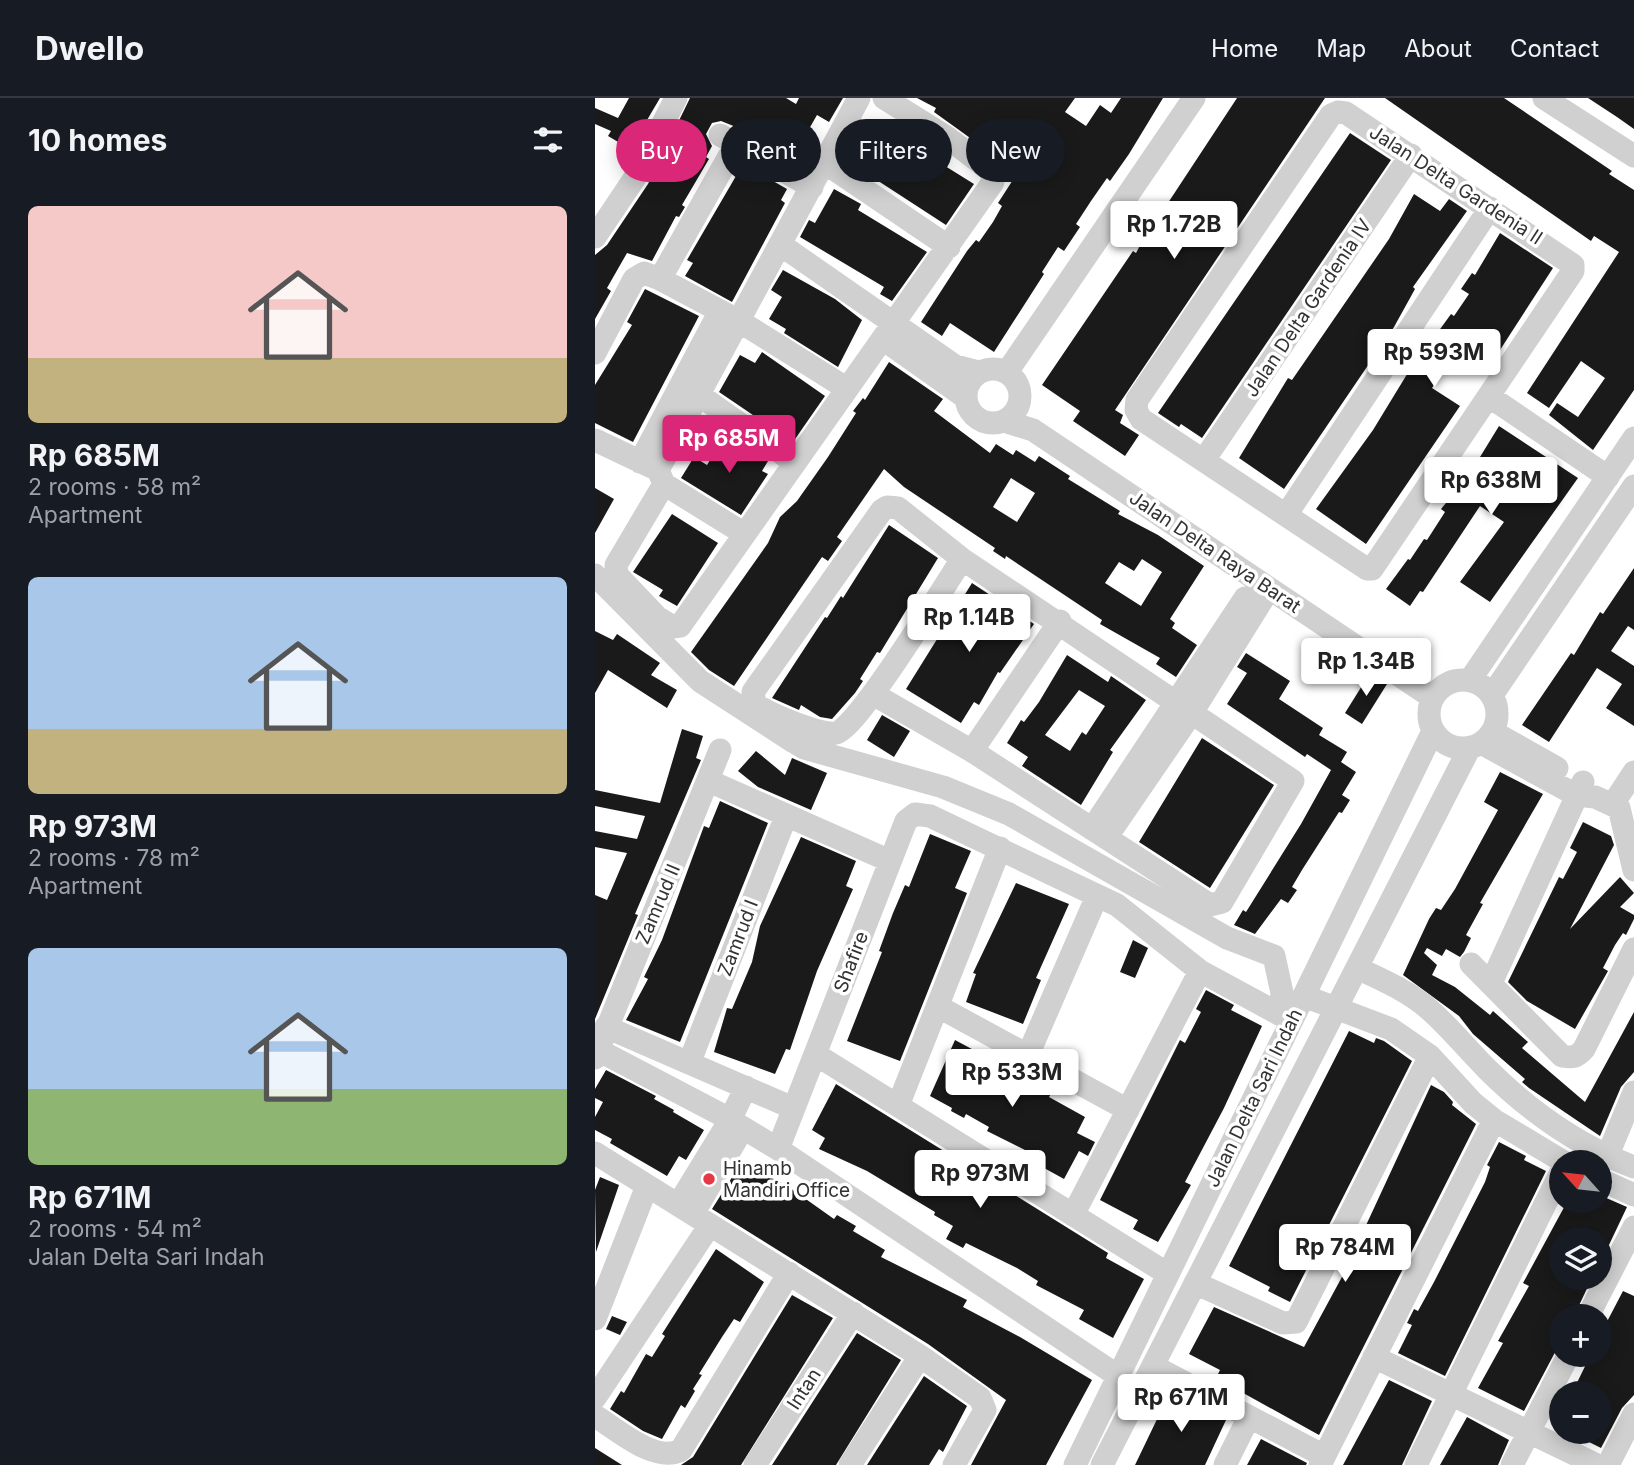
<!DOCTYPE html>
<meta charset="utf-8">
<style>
body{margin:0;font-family:Inter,sans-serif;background:#20242c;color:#f1f3f6;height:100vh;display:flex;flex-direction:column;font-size:26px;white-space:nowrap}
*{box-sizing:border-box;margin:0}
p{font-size:23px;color:#9ea1a6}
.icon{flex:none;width:38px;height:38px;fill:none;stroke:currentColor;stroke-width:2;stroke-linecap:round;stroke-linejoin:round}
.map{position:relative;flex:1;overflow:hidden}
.side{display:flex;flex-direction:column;background:#171b24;width:595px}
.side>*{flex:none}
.top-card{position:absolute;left:21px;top:21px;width:665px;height:63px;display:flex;gap:14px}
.needle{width:46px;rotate:297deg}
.buttons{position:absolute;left:954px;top:1052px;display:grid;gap:14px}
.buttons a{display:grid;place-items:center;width:63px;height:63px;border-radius:50%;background:#171b24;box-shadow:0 4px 18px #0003;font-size:35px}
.price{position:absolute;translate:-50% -60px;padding:0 16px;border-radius:7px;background:#fff;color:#222;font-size:23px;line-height:46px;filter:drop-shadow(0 2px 4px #0008)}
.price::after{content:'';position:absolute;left:50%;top:42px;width:21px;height:16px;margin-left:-10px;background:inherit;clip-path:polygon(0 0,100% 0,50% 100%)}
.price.selected{background:#db2777;color:#fff}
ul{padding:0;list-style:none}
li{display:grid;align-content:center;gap:14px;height:371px;padding:0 28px}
li span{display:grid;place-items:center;height:217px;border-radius:10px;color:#555}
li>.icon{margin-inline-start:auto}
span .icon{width:126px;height:126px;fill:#fffc;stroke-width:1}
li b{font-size:30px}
h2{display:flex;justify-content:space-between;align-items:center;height:84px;padding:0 28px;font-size:30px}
.chip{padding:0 24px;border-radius:32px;background:#171b24;box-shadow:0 4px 18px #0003;font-size:24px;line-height:63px}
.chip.selected{background:#db2777;color:#fff}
header{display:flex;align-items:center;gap:42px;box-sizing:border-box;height:98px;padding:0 35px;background:#171b24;border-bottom:2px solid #363941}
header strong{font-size:33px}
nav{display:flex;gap:38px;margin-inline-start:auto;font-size:24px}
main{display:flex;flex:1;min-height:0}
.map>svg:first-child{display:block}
</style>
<header>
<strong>Dwello</strong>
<nav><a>Home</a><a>Map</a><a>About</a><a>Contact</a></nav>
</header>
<main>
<section class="side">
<h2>10 homes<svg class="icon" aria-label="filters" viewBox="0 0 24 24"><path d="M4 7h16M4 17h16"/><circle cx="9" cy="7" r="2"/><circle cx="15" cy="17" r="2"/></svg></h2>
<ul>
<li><span style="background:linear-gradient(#f6c9c9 70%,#c2b280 0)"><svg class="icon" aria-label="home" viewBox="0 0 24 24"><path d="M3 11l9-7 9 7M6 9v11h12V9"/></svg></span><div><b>Rp 685M</b><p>2 rooms · 58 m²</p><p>Apartment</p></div></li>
<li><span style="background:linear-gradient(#a9c7e8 70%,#c2b280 0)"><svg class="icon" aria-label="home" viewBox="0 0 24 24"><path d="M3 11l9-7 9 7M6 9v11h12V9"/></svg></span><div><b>Rp 973M</b><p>2 rooms · 78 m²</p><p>Apartment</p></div></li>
<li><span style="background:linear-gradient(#a9c7e8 65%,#8fb573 0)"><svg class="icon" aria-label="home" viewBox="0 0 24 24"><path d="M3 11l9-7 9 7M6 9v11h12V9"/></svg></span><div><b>Rp 671M</b><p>2 rooms · 54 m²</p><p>Jalan Delta Sari Indah</p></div></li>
</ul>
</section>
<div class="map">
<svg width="1039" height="1367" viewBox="0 0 1039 1367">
<rect width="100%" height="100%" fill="#fff"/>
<path fill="#1a1a1a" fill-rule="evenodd" d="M34 0H65L35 51 13 38 16 33 0 26V10L23 20Z
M95 0H191L201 6 204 0H248L234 24 222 17 210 38 224 45 211 69 141 29 126 23 117 25 111 36 117 48 111 59 114 61 87 107 90 109 84 119 81 118 57 163 32 155 12 190 16 193 0 221V157L12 147 53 86Z
M322 0H480L470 14 491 28 505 7 516 15 526 0H568L534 56 515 83 512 80 496 103 481 126 485 129 469 153 463 149 447 174 449 176 399 254 355 225 347 238 326 224 372 153 381 142 384 144 398 124 407 108 403 105 425 71 397 52 396 55 339 14 341 10Z
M642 0H730L520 312 528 317 525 325 544 337 530 358 478 323 485 313 447 287 538 153 541 155 564 112 567 114Z
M790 0H909L1017 73 1014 76 1039 92V292L998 352 954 317 962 305 983 319 1010 280 986 263 954 310 932 295 1024 154 999 138 996 143Z
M993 0H1039V31L1022 19Z
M267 24 285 35 289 28 302 36 307 28 319 35 317 40 346 56 342 63 379 86 351 127 251 62 264 39 260 37Z
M755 35 796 62 607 340 586 326 584 329 563 315Z
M148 66 192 91 186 102 190 105 137 204 90 178 98 165 92 162Z
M239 91 266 106 263 112 332 154 297 203 285 196 289 189 205 139 214 122 220 125Z
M819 96 845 113 854 101 872 113 818 189 820 191 799 229 689 391 644 360 693 280 697 282 794 141Z
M905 135 958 170 894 269 864 249 837 290 865 308 771 446 721 411 778 332 828 250 830 252 856 216 859 218 874 196 866 191 877 175 880 177Z
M188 172 240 201 267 222 243 269 189 235 191 231 174 221 187 199 176 192Z
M50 191 104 218 38 344 0 325V287L37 227 32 224Z
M167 254 230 298 198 344 124 294 145 257 160 265Z
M294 264 348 301 339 313 395 355 401 346 418 357 421 352 440 364 444 358 475 378 473 381 525 413 523 416 563 437 609 468 575 521 580 525 577 530 602 547 581 579 561 566 565 560 505 526 507 522 411 458 410 461 398 453 400 450 309 389 289 371 242 439 247 443 233 463 227 459 139 588 114 572 96 554 173 445 185 419 202 403 233 359 261 315 258 313 268 300 270 302ZM416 380 440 395 422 424 398 409ZM547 461 567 474 546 508 510 485 524 464 539 473Z
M904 328 983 380 895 504 865 484 909 424 885 408 828 494 825 493 815 508 791 491 813 461 815 462 829 441 832 442 850 414 846 411 874 377Z
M130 338 150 346 173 363 167 373 173 376 146 417 86 380 99 359 112 367Z
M0 390 19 401 0 435Z
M77 416 123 445 82 508 64 498 68 492 38 474Z
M294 427 343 460 285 555 282 554 265 581 268 583 260 595 237 621 225 619 206 607 204 612 177 600 230 519 232 520 246 498 248 500Z
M1039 470V532L1033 528 1016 553 1039 568V628L1011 610 1027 586 1002 570 954 644 927 627 976 555 979 557 1005 514 1008 516Z
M377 485 439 526 405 575 403 574 384 607 379 604 366 625 311 591Z
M0 533 18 542 22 536 65 565 56 577 82 592 72 610 13 572 0 595Z
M651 555 695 583 684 601 728 630 724 637 752 654 746 664 761 674 747 697 755 702 747 715 744 714 707 772 697 789 702 792 693 805 686 801 660 836 639 827 648 812 651 814 706 726 736 672 712 656 710 659 632 606 652 575 642 569Z
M472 557 513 584 516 578 551 602 515 652 518 654 486 707 427 668 433 659 412 645 426 622 429 624 444 604ZM484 592 510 608 491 637 487 634 475 653 450 637Z
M775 575 792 586 767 626 750 615Z
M287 617 315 633 299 659 272 642Z
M87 631 108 638 101 660 106 662 40 816 43 817 0 921V797L12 802 32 755 0 749V733L42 741 50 718 0 708V692L65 705Z
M607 640 679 687 615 790 544 744Z
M161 653 190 677 197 660 232 675 216 712 163 689 143 673Z
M905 674 948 696 885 805 888 806 871 837 876 840 869 854 865 859 851 851 847 858 832 850 829 855 842 867 837 877 860 889 895 917 898 913 933 944 927 950 990 1004 1039 914V974L1026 989 1005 1038 934 990 927 984 930 981 878 936 864 918 808 877 834 821 841 810 846 812 860 791 903 712 889 704Z
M125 703 173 725 85 944 31 922 53 881 49 879 67 842 109 728 114 730Z
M988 724 1016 738 1019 747 975 831 1025 779 1039 795 1025 809 1039 817V821L1031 837 1028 835 1020 847 1008 870 1013 873 980 931 932 903 913 884 964 779 968 781 982 754 975 750Z
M335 736 376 753 360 790 372 795 305 963 252 943 287 854 284 853 298 815 310 787 314 789Z
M206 739 261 763 251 788 258 791 222 873 195 952 191 951 180 976 119 954 132 910 137 911 157 864 165 828Z
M421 785 474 806 441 880 446 882 428 926 371 904 381 876 378 875Z
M538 842 553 850 540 880 525 874Z
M611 892 639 907 636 912 667 928 629 1010 590 1084 596 1087 563 1144 538 1131 543 1122 505 1102 585 942 590 945 606 914 601 911Z
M754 933 779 945 781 940 789 943 817 963 695 1204 673 1193 675 1189 634 1168Z
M360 942 457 994 454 999 490 1019 482 1035 500 1044 493 1058 484 1053 469 1081 431 1060 434 1054 392 1033 394 1029 371 1016 369 1020 356 1013 357 1010 335 998Z
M11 972 61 998 59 1001 79 1012 78 1014 109 1032 91 1062 84 1058 72 1078 15 1045 17 1041 0 1032V1019L8 1004 0 1000V991Z
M241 986 513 1155 511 1160 549 1181 518 1240 484 1221 489 1212 441 1187 443 1183 422 1170 371 1145 368 1150 351 1141 358 1128 339 1117 340 1114 272 1073 224 1051 230 1040 217 1032Z
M836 987 849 994 858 1004 857 1007 881 1026 724 1337 641 1291 643 1289 622 1278 625 1272 594 1256 619 1209 709 1249 748 1177Z
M904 1044 931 1058 929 1062 951 1073 850 1278 803 1255 817 1227 812 1225 819 1211 823 1213 839 1184 890 1084 895 1069 892 1067Z
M146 1065 191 1087 239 1121 242 1117 261 1128 258 1133 290 1152 286 1159 372 1202 368 1209 425 1239 497 1282 451 1367H376L411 1302 333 1246 117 1111Z
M5 1079 24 1087 1 1154 0 1092Z
M1009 1099 1032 1109 1013 1149 1004 1145V1141H966V1180H997L979 1218H966V1243L929 1313 883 1290 908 1245 903 1243 934 1188 928 1185 973 1102H1007Z
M121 1151 169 1184 145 1224 139 1221 127 1239 104 1276 107 1277 98 1291 100 1293 90 1310 86 1307 67 1341 48 1333 15 1311 26 1293 29 1295 51 1256 57 1259 70 1238 67 1236Z
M1028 1193 1039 1198V1297L1027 1310 1006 1350 974 1334H1004V1295H977L996 1256H1004V1239Z
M197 1197 238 1220 146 1367H86L98 1359Z
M17 1218 32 1224 25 1237 11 1231Z
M262 1235 306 1262 241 1367H177Z
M329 1278 372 1308 348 1354 344 1351 334 1367H272Z
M794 1282 837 1303 807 1367H748Z
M572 1291 631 1322 610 1367H540L565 1315 561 1313Z
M872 1319 914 1342 903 1367H845Z
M666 1341 712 1365 711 1367H652Z
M0 1350 27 1367H0Z"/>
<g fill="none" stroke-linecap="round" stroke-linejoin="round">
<path stroke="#d0d0d0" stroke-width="23" d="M264 0 63 372 69 386 21 467 22 477 62 519 78 529 85 528 398 84 397 74 353 40 289 0
M949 0 1039 58
M743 14 751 15 978 167V173L777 471H772L546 321 541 312 542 302 736 17Z
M125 37 217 89
M230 65 354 149
M0 139 41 78 81 0
M186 147 360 268 383 274
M65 181 141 46
M288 241 370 299
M0 255 39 181 49 175 65 181 144 223 251 290
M371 298a27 27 0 1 1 54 0a27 27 0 1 1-54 0Z
M412 274 599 0
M104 297 199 364
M895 299 1013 379
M409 323 438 332 838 600
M0 342 57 369
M609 362 816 57
M45 364 125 213
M69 386 148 435
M691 417 895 110
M0 477 105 583 199 644 209 650 348 689 414 716 632 840 679 858 687 895 685 916
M834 616a34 34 0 1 1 68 0a34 34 0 1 1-68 0Z
M875 582 1039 340
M278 596 377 653 615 807 627 804 698 683 367 461 303 410 292 409 287 412 158 594 160 606C174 616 224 637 241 635 261 632 351 486 367 461
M897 597 1039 388
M898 634 962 670
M886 645 981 697 1000 699 1024 710 1039 772
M377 653 465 523
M114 683 295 763
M1018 706 1039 674
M497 731 650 500
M511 740 598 613 674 491
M876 866 967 958C978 960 982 959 989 951L1039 851
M762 870C788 882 815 894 836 913 856 931 873 952 892 971 934 1013 984 1048 1039 1069
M896 885 988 684
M709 898 796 931 835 958 878 1005 899 1022 969 1064
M344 909 533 1012
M11 929 198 1010
M3 952 127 1017 183 1051 523 1278
M220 956 573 1176
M433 957 502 798
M0 960 125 652
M95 963 191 718
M304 1005 405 750
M183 1051 311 723 320 716 335 718 522 807 605 873 695 922
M0 1055 325 1258 385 1300 390 1312 359 1367
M1012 1059 1039 994
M1004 1081 1039 1097
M83 1107 135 1022 151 989
M98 1116 148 1030
M478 1117 605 873
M600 1185 688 1225 701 1224 835 958
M993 1218 1039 1129
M0 1221 52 1088
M779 1259 1002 1367
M558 1268 729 1358
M0 1300 115 1127
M0 1318C22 1331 60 1366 86 1352L194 1175
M160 1367 258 1215
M255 1367 325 1258
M480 1367 838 633
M507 1367 875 649
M630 1367 654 1319
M725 1367 899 1022
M821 1367 966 1074
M917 1367 974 1256
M1013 1367 1039 1316"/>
</g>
<circle fill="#e63946" stroke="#fff" stroke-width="2.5" cx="114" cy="1081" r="7"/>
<g text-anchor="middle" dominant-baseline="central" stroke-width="7" stroke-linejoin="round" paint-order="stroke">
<g font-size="19" fill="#333" stroke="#fff">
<text transform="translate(861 87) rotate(33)">Jalan Delta Gardenia II</text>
<text transform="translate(713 210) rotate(-56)">Jalan Delta Gardenia IV</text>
<text transform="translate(620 454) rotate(34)">Jalan Delta Raya Barat</text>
<text transform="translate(63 806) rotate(-67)">Zamrud II</text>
<text transform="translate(143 840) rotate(-69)">Zamrud I</text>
<text transform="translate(256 864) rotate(-69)">Shafire</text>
<text transform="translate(659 1000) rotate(-64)">Jalan Delta Sari Indah</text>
<text transform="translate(209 1291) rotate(-57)">Intan</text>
</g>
<g font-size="19" fill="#333" stroke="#fff" text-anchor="start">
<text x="128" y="1070">Hinamb<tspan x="128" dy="22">Mandiri Office</tspan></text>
</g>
</g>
</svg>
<div class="buttons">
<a><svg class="needle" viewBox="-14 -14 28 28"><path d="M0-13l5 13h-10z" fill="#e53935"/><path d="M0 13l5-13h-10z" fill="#9ea1a6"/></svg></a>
<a><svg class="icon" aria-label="layers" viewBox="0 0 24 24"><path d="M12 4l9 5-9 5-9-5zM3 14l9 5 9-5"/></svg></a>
<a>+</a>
<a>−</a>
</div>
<b class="price" style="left:579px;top:163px">Rp 1.72B</b>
<b class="price" style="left:839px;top:291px">Rp 593M</b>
<b class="price selected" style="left:134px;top:377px">Rp 685M</b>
<b class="price" style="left:896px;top:419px">Rp 638M</b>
<b class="price" style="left:374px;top:556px">Rp 1.14B</b>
<b class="price" style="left:771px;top:600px">Rp 1.34B</b>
<b class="price" style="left:417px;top:1011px">Rp 533M</b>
<b class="price" style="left:385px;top:1112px">Rp 973M</b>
<b class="price" style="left:750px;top:1186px">Rp 784M</b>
<b class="price" style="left:586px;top:1336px">Rp 671M</b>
<div class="top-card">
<a class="chip selected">Buy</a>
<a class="chip">Rent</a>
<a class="chip">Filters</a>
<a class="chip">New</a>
</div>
</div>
</main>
